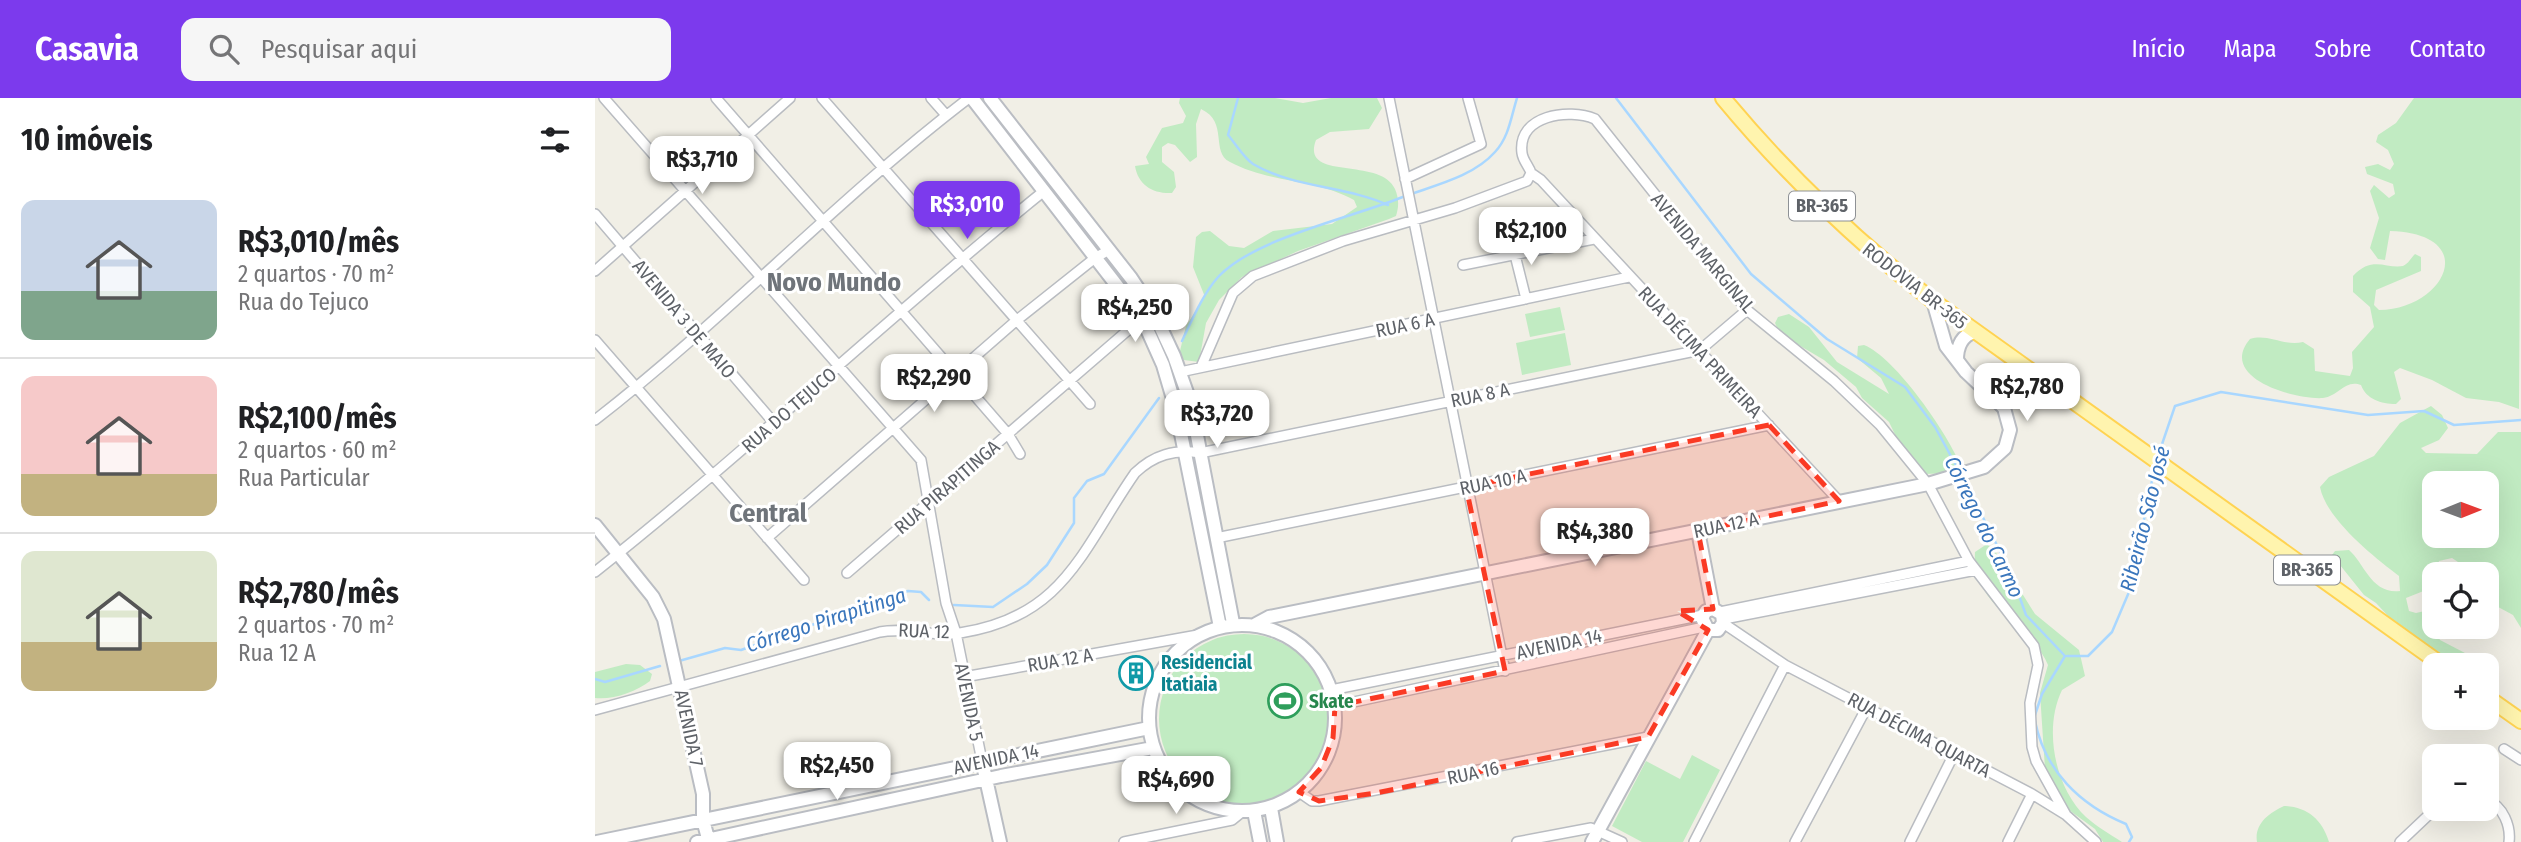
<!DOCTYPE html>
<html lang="pt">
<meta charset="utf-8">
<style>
body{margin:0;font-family:"Fira Sans Condensed",sans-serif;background:#f6f6f6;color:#202124;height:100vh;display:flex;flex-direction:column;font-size:26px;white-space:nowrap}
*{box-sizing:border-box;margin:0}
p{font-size:23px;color:#757577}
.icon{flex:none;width:38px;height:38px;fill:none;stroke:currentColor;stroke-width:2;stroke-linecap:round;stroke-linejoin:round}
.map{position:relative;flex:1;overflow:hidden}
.panel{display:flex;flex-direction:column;background:#fff;width:595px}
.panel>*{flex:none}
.needle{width:46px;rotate:89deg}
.controls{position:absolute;left:1827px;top:373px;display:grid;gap:14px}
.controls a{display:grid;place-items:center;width:77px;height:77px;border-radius:14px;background:#fff;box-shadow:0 7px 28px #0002;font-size:35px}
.price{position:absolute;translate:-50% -60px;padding:0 16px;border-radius:14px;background:#fff;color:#222;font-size:23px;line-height:46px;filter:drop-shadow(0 2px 4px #0008)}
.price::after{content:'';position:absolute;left:50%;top:42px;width:21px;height:16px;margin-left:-10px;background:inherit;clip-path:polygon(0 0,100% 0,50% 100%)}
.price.on{background:#7c3aed;color:#fff}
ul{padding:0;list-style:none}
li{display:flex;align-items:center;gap:21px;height:175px;padding:0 21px}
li+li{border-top:2px solid #e0e0e0}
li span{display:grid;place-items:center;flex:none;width:196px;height:140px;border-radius:14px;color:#555}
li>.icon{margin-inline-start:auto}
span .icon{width:84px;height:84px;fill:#fffc;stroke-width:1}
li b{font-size:30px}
h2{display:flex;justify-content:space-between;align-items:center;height:84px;padding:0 21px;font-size:30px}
header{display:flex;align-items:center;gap:42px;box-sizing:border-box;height:98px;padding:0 35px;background:#7c3aed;color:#fff}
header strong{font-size:33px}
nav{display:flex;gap:38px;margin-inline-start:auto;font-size:24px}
.search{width:490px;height:63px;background:#f6f6f6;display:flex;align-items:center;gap:18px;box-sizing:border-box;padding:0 24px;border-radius:14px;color:#757577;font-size:26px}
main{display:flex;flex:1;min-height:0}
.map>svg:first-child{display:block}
</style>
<header>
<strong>Casavia</strong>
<div class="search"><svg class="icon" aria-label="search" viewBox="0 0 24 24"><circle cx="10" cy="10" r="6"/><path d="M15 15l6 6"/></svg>Pesquisar aqui</div>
<nav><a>Início</a><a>Mapa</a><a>Sobre</a><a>Contato</a></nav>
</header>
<main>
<section class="panel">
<h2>10 imóveis<svg class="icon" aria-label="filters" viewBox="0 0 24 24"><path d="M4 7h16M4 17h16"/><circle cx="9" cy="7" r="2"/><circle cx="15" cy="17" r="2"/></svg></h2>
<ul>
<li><span style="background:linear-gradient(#c9d6e8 65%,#7fa58c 0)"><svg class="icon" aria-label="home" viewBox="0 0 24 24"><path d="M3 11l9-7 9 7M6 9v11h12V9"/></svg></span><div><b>R$3,010/mês</b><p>2 quartos · 70 m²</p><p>Rua do Tejuco</p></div></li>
<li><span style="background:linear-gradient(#f6c9c9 70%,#c2b280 0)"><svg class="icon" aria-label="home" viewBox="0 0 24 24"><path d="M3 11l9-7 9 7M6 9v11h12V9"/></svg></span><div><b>R$2,100/mês</b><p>2 quartos · 60 m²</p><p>Rua Particular</p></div></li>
<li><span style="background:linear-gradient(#dfe7d0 65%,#c2b280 0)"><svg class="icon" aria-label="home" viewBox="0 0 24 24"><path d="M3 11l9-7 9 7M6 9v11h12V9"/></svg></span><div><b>R$2,780/mês</b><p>2 quartos · 70 m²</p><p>Rua 12 A</p></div></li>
</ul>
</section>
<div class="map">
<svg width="1926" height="744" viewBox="0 0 1926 744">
<rect width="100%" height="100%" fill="#f1efe6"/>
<path fill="#c1ebc2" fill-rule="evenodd" d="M585 0H680L708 5 736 0H782L787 10 774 31 735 34 721 42C705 84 785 58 800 91 804 101 804 108 801 118L794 121 703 153 647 179 624 202 611 225 604 264 589 262 584 257 591 228 610 199 598 169 601 139 607 134 615 133 634 148 649 150 678 133 737 126 762 109 759 102C722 81 674 85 635 64 615 54 634 24 606 11L601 26 602 59 595 64 580 47 573 45 567 49V64L579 74 581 89 577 95C558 96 543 87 540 68L554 66 551 59 567 30 588 25 591 18 584 5Z
M1819 0H1926L1924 311 1904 304 1871 300 1837 282 1805 270 1799 274 1806 301 1801 306C1786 306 1771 301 1766 287 1750 281 1744 298 1728 300 1700 302 1622 280 1655 241 1673 235 1690 249 1708 244L1719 251 1720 273 1755 278 1758 270 1757 254 1779 229 1775 209 1758 194V178C1777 157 1791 171 1808 168 1813 166 1816 160 1820 156L1826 159V173L1781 192 1779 207 1784 212C1850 211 1887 136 1795 133L1790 162 1783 161 1775 150 1784 120 1775 93 1779 87 1794 100 1800 96 1798 86 1772 76 1770 69 1783 66 1795 72 1799 66 1793 52 1781 44 1783 37 1801 25Z
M965 209 970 232 935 239 930 216Z
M1194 216 1214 229 1242 264 1294 296 1286 280 1262 260 1263 248 1269 247C1300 259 1355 338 1366 369L1356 375 1330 376 1309 355 1294 324 1267 300 1261 289 1229 262 1185 236 1180 225 1183 219Z
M970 235 976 267 927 277 921 245Z
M1836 308 1847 317 1853 330 1844 342 1826 350 1831 355 1882 356 1903 334H1926V530L1918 517 1892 503V476H1866L1863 464 1857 460 1844 463 1836 490 1811 500 1814 513 1821 515 1834 512 1835 525 1845 542 1870 555 1873 561 1864 567 1850 564 1810 536 1781 505 1769 497 1737 457 1740 453 1754 452C1770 466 1776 496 1805 493L1804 478C1779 459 1731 421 1725 389L1734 379 1779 358 1805 325ZM1839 385H1892V438H1839Z
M1392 446 1403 457 1440 516 1484 552 1490 578 1467 592C1448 631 1460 690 1491 719 1502 729 1515 736 1527 744H1508L1500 731 1467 707 1450 671 1445 595 1453 567C1437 527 1376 509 1380 454Z
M564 621a85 85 0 1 1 170 0a85 85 0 1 1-170 0Z
M31 566 45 567 57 576 55 583C41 594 18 602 0 600V574Z
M1097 657 1125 672 1088 744H1047L1017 728 1051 663 1085 681Z
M1689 708C1712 709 1727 721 1734 744H1662C1659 726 1674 715 1689 708Z"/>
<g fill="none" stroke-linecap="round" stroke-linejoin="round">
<path stroke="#a9d7ff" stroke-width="2.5" d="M643 0 633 37C640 45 649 60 658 66 699 90 751 88 793 107
M1021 0 1156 176 1232 241 1310 289 1340 329 1363 371
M587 243C597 222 609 194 624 178 661 140 755 120 805 100 836 88 877 80 900 54 914 39 916 19 922 0
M1563 358 1580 308 1626 294 1773 317 1829 313 1859 327 1926 322
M1368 380 1416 475 1431 517 1470 558
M359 507 398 509 432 486 452 467 479 425V400L492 383 509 376 564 300
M1472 558H1493L1517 534 1534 494 1560 368
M84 563 130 550 146 552 313 493 326 494 334 502
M0 581 10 584 65 568
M1440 617 1447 596 1470 558
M1440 623C1450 673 1485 707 1531 726L1537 739 1534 744"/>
<g stroke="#b9bcc1" stroke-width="12">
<path id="street" d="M9 0 326 362 351 505 361 535 387 663
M121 0 413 336 425 356
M227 0 495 306
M336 0 351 17
M794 0 910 573
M936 75 946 82 1244 403
M810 81 886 46 873 0
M0 116 179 325
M920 157 931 201
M868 167 999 141
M0 173 195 0
M0 242 209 482
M606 269 638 195 658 178 748 143 860 110 932 83 936 75C934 68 928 63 927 55 922 17 974 10 1000 21L1152 212 1239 283 1285 327 1333 386 1374 463 1439 548 1443 567 1435 605 1437 649 1441 663 1471 717
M585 274 1034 179
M0 322C130 221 243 100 374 0
M172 440 422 222 500 160 514 152
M621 440 1174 327
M0 474C154 352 296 216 449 93
M252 475 547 220
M1125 514 1374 463
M1129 521 1381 472
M1128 525 1190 567 1437 696 1471 717 1501 744
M369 579 603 537
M736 592 1108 517
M740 608 1109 529
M0 612 285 534C311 529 338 539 365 535 470 519 487 451 540 375 559 357 579 351 605 355L1105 252 1152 212
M1909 651 1926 662
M704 694 717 703H724L1053 639
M1892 702C1908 708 1916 728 1914 744
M529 744 637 722 648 713
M922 744 996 730 1027 744
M1099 744 1190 567
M1200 744 1272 609
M1315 744 1359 656
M1413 744 1437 696
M1805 744 1841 710"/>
</g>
<g stroke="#babdc3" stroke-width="16">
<path id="secondary" d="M377 0 547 220 568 267 581 311 625 529
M395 0 536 180 558 213 579 258 596 306 638 525
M1362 262C1362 249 1366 238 1379 234
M0 427 58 499 69 521 108 696V722L114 744
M1103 433 1118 511
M661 526 674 519 1333 386 1389 369 1410 350 1415 332 1409 310 1371 274 1351 248 1338 203
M554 620a93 93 0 1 1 186 0a93 93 0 1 1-186 0Z
M1113 532H1123L1128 525 1127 516 1118 511
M1113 532 1107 520 1111 513 1118 511
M387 663 405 744
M676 710 682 744
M659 713 665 744
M2 744 554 630
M102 744 406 678 558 650
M997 744 1113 532"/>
</g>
<g stroke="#ffd352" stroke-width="18">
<path id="primary" d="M1128 0C1191 76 1260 142 1338 203L1847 567
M1892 599 1926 623"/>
</g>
<use href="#street" stroke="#fff" stroke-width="9"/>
<use href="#secondary" stroke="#fff" stroke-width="12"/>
<use href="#primary" stroke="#fff4ae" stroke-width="14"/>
</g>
<path fill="#fa3a24" fill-opacity="0.2" stroke="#fa3a24" stroke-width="5" stroke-dasharray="14 9" stroke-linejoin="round" d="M1174 327 1244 403 1103 433 1118 511 1082 513 1113 532 1053 639 781 695 724 703 704 694 726 670 738 640 740 608 910 573 871 389Z"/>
<defs>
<g id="building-ring" transform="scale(1.75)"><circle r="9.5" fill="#fff" stroke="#0f9aa8" stroke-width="1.5"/><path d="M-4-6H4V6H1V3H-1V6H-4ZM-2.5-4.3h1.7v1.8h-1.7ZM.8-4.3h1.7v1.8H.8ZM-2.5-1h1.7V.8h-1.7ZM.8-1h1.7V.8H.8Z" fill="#0f9aa8"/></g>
<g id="stadium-ring" transform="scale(1.75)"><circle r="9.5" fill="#fff" stroke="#2e9e5b" stroke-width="1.5"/><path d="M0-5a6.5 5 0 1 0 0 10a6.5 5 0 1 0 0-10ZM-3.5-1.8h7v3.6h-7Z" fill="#2e9e5b"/></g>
</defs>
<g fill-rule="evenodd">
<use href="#building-ring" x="541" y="575"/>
<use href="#stadium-ring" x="690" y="603"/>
</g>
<g text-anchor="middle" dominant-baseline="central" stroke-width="6" stroke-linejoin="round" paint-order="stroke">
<g fill="#fff" stroke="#8e9195" stroke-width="2">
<rect x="1194" y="93.5" width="66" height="29" rx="5"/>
<rect x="1679" y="457.5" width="66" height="29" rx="5"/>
</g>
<g font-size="18" font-weight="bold" fill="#5e6268">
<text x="1227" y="108">BR-365</text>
<text x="1712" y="472">BR-365</text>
</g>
<g font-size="19" fill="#5e6268" stroke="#fff">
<text transform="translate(1108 155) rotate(50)">AVENIDA MARGINAL</text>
<text transform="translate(1320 188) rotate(38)">RODOVIA BR-365</text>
<text transform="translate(89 221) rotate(50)">AVENIDA 3 DE MAIO</text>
<text transform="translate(810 227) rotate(-12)">RUA 6 A</text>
<text transform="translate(1105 254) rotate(47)">RUA DÉCIMA PRIMEIRA</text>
<text transform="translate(885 297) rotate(-12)">RUA 8 A</text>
<text transform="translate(194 312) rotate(-41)">RUA DO TEJUCO</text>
<text transform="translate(898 384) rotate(-12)">RUA 10 A</text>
<text transform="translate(352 389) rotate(-41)">RUA PIRAPITINGA</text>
<text transform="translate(1131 427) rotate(-12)">RUA 12 A</text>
<text transform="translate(329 533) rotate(2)">RUA 12</text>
<text transform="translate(964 546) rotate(-12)">AVENIDA 14</text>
<text transform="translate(465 562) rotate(-10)">RUA 12 A</text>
<text transform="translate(374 604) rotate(78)">AVENIDA 5</text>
<text transform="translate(94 630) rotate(78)">AVENIDA 7</text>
<text transform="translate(1324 637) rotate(28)">RUA DÉCIMA QUARTA</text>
<text transform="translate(401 661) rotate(-12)">AVENIDA 14</text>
<text transform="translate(878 675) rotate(-12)">RUA 16</text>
</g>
<g font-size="19" font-weight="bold" fill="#0d838f" stroke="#fff" text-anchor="start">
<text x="566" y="564">Residencial<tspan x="566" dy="22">Itatiaia</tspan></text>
</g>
<g font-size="19" font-weight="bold" fill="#27864d" stroke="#fff" text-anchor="start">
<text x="714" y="603">Skate</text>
</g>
<g font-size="21" font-style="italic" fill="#3a76bc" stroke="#fff">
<text transform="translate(1550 421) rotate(-76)">Ribeirão São José</text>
<text transform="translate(1389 429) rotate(64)">Córrego do Carmo</text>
<text transform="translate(231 522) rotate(-18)">Córrego Pirapitinga</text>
</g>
<g font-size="26" font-weight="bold" fill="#6f747a" stroke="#fff">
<text x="239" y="184">Novo Mundo</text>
<text x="173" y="415">Central</text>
</g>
</g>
</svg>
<div class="controls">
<a><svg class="needle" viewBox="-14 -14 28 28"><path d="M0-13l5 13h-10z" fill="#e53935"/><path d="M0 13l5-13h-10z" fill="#757577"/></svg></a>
<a><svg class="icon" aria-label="locate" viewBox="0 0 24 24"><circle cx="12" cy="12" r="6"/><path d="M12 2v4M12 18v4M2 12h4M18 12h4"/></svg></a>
<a>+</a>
<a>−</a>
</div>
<b class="price" style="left:107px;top:98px">R$3,710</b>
<b class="price on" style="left:372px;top:143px">R$3,010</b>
<b class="price" style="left:936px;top:169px">R$2,100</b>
<b class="price" style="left:540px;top:246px">R$4,250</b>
<b class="price" style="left:339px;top:316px">R$2,290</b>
<b class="price" style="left:1432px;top:325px">R$2,780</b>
<b class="price" style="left:622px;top:352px">R$3,720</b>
<b class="price" style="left:1000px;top:470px">R$4,380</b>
<b class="price" style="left:242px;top:704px">R$2,450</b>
<b class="price" style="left:581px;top:718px">R$4,690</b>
</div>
</main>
